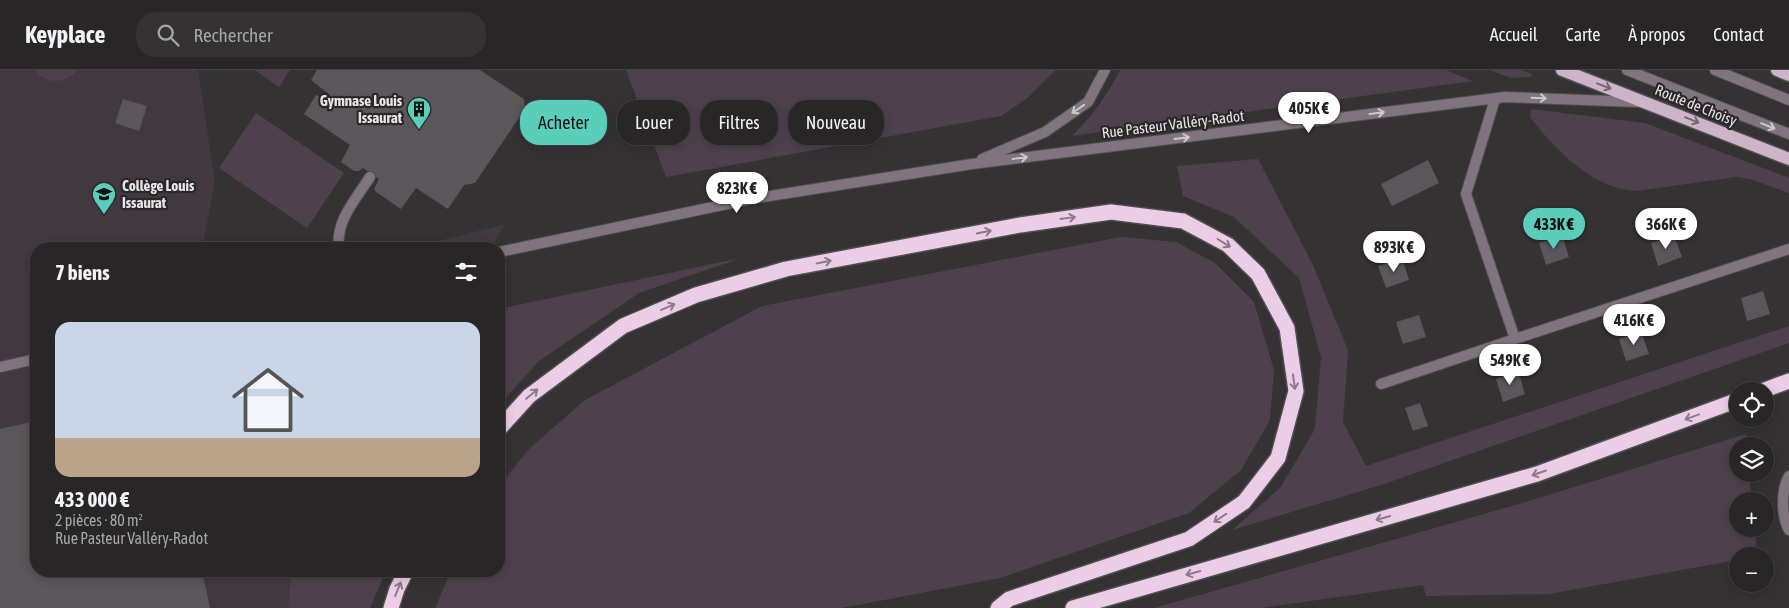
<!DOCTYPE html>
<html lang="fr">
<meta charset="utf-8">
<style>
body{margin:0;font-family:"Asap Condensed",sans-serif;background:#343233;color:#f1f3f6;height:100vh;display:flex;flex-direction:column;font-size:19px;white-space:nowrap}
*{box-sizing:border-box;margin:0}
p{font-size:16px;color:#a5a5a7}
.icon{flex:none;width:28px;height:28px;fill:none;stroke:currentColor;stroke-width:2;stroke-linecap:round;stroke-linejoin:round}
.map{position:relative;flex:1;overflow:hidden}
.panel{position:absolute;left:30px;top:172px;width:475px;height:335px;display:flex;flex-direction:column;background:#282627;border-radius:20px;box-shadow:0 2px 12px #0003,0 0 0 1px #444344}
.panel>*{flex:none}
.guide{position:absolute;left:520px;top:30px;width:475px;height:45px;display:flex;gap:10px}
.controls{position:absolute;left:1729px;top:312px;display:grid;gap:10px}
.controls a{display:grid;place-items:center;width:45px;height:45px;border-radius:50%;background:#282627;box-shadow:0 2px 12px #0003,0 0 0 1px #444344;font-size:25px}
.price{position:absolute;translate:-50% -42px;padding:0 11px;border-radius:18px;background:#fff;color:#222;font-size:16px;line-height:32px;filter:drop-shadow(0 1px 2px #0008)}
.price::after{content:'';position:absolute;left:50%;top:30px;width:15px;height:11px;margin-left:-8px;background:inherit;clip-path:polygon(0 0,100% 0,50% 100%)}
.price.selected{background:#5bcebb;color:#111}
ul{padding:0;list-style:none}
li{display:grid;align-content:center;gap:10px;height:265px;padding:0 25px}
li span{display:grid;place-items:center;height:155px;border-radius:15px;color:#555}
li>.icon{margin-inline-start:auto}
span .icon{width:90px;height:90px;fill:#fffc;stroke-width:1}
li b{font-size:21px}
h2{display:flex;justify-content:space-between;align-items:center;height:60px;padding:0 25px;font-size:21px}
.chip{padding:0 18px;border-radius:20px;background:#282627;box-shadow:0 2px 12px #0003,0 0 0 1px #444344;font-size:18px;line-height:45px}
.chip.selected{background:#5bcebb;color:#111}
header{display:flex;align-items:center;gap:30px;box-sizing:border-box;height:70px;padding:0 25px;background:#282627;border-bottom:1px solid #444344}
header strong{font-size:24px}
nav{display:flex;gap:28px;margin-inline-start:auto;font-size:18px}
.search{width:350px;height:45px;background:#343233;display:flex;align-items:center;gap:12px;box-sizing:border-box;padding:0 18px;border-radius:20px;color:#a5a5a7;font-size:19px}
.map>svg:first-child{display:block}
</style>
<header>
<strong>Keyplace</strong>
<div class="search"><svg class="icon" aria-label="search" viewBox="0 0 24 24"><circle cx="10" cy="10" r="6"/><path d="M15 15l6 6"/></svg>Rechercher</div>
<nav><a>Accueil</a><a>Carte</a><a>À propos</a><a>Contact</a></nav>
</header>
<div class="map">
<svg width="1789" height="538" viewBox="0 0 1789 538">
<rect width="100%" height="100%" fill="#353234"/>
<path fill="#41393f" d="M0 0H198L215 111 202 179H36V501H291L288 538H0Z
M506 154 490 179H406Z"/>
<path fill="#4f404d" d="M35 0H78C65 14 47 15 35 0Z
M255 0H290L279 17Z
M626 0H1056L1026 29 1001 46 666 107Z
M1120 0H1446L1473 11 1072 66C1092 46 1107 26 1120 0Z
M1490 0H1522L1532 4 1531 7 1511 8Z
M1531 39 1645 53 1789 108V123L1750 109 1736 107 1637 121C1593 119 1556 81 1530 47Z
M256 43 344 103 307 158 219 98Z
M1258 89 1312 193 1348 280 1343 352 1366 396 1789 256V273L1381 415 1232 460 1280 418 1315 359 1321 287 1299 208 1234 147 1183 126 1177 96Z
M1121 167 1176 172 1215 193 1254 232 1274 300 1270 350 1241 400 1189 443 1000 508 842 538H435L451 501H499V416L530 378 585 330 762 236Z
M741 188 639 223 539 291 499 335V239Z
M1746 364 1747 376H1738V404H1749L1752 431H1738V459H1755L1757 486H1738L1737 490 1549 524 1426 526 1423 515 1261 538H1154L1519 434Z
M291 501H386L370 538H288Z"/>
<path fill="#595759" d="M317 0H480L524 29 525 39 475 113 464 115 448 139 416 118 401 139 376 122 374 119 379 109 363 98 359 101H354L341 92 350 75 304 44 316 25 328 29 330 25 311 10Z
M123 29 147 36 139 61 115 53Z
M1428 90 1439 113 1392 136 1381 114Z
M1562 165 1569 187 1546 195 1539 173Z
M1674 165 1682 187 1658 196 1651 173Z
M1402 188 1409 210 1386 218 1378 196Z
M1763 221 1770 244 1747 251 1741 228Z
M1419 245 1426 267 1403 274 1396 252Z
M1641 261 1649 284 1626 291 1619 269Z
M1518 301 1525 324 1503 332 1496 309Z
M1420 333 1428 356 1413 361 1405 338Z
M36 351V501H202L210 538H0V359Z"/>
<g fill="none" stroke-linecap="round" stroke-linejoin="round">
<g stroke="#514e50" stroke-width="12">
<path id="lane" d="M1627 0 1789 64
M1715 0 1789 30
M1495 29 1466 124 1515 269 1789 179
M339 179C335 151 356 129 370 107
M1381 314 1515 269
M1789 406C1781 420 1781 446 1789 460"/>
</g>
<g stroke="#514e50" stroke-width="12">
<path id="street" d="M982 89 1045 62 1088 32 1105 0
M499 182 751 129 972 94 1505 27 1638 32
M0 297 36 289"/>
</g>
<g stroke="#514e50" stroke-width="15">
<path id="primary" d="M1562 0 1789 89
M1777 0 1789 5"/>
</g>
<g stroke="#514e50" stroke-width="18">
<path id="highway" d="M1762 321 1789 311
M499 359 529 326 623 256 696 225 786 199 1020 155 1111 142 1183 151 1228 175 1258 204 1287 258 1296 321 1278 388 1244 432 1189 469 1009 529 998 538
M391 538 397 519 406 501
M1073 538 1537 404 1738 330"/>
</g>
<use href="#lane" stroke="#80747e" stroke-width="10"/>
<use href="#street" stroke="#80747e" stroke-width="10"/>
<use href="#primary" stroke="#cdb4c9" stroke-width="12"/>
<use href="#highway" stroke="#eccde7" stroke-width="15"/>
</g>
<defs><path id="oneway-shaft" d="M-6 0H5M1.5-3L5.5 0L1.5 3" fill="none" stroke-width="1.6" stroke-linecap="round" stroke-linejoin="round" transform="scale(1.25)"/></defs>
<g stroke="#746772">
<use href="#oneway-shaft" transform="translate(1604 16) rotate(21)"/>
<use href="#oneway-shaft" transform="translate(1692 50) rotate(22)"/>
</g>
<g stroke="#ccc8cc">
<use href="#oneway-shaft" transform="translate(1539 28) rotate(2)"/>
<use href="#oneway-shaft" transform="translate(1078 39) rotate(146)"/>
<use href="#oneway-shaft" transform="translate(1377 43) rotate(-7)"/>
<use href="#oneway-shaft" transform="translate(1768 56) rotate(22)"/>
<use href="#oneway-shaft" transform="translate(1182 68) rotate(-7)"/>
<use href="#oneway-shaft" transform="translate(1020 88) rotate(-7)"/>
</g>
<g stroke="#8c7a88">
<use href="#oneway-shaft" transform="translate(1068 148) rotate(-8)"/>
<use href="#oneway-shaft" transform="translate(984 162) rotate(-11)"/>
<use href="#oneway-shaft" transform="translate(1224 173) rotate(32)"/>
<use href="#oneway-shaft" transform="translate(824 192) rotate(-11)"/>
<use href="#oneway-shaft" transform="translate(668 237) rotate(-23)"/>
<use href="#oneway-shaft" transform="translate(1294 312) rotate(82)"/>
<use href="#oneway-shaft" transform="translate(532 324) rotate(-40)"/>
<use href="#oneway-shaft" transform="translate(1692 347) rotate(160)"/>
<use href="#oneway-shaft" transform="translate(1539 403) rotate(161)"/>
<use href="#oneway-shaft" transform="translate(1220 448) rotate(146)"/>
<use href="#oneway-shaft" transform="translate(1383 448) rotate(164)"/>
<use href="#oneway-shaft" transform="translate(1193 503) rotate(164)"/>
<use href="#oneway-shaft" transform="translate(398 519) rotate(-68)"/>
</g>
<defs>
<g id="building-pin" transform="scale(1.25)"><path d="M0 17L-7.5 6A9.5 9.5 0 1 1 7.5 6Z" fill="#5bcebb" stroke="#2b282a"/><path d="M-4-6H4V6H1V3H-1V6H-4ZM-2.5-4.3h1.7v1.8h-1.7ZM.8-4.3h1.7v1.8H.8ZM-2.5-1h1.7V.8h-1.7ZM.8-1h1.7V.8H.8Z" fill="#111"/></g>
<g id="school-pin" transform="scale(1.25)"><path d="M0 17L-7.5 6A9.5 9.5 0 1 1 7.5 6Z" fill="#5bcebb" stroke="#2b282a"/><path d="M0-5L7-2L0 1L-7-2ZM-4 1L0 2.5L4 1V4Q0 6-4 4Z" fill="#111"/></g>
</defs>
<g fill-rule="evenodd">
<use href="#building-pin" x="419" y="39"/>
<use href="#school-pin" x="104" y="124"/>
</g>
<g text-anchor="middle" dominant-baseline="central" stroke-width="4.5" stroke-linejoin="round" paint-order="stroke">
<g font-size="15" font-weight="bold" fill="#e6e4e6" stroke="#2b282a" text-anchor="end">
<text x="402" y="30">Gymnase Louis<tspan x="402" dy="17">Issaurat</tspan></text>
<text x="122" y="115" text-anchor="start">Collège Louis<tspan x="122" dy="17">Issaurat</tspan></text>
</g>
<g font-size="15" fill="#e6e4e6" stroke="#2b282a">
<text transform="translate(1696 35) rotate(22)">Route de Choisy</text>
<text transform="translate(1173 54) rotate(-7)">Rue Pasteur Valléry-Radot</text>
</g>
</g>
</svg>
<div class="controls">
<a><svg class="icon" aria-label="locate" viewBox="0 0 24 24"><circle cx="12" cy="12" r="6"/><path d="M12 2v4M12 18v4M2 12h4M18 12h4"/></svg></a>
<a><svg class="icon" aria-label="layers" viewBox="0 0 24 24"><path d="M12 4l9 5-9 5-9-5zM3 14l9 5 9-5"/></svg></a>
<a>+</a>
<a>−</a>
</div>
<b class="price" style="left:1309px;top:64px">405K €</b>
<b class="price" style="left:737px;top:144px">823K €</b>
<b class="price selected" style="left:1554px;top:180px">433K €</b>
<b class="price" style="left:1666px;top:180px">366K €</b>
<b class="price" style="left:1394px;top:203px">893K €</b>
<b class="price" style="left:1634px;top:276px">416K €</b>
<b class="price" style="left:1510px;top:316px">549K €</b>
<div class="guide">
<a class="chip selected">Acheter</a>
<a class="chip">Louer</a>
<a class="chip">Filtres</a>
<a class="chip">Nouveau</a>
</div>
<section class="panel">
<h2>7 biens<svg class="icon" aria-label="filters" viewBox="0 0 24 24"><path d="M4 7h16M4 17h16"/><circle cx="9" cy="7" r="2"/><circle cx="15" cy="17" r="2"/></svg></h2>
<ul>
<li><span style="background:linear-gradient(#c9d6e8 75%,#b9a48a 0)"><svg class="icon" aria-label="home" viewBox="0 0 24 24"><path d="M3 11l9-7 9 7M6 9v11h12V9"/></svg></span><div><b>433 000 €</b><p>2 pièces · 80 m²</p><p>Rue Pasteur Valléry-Radot</p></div></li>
</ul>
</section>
</div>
